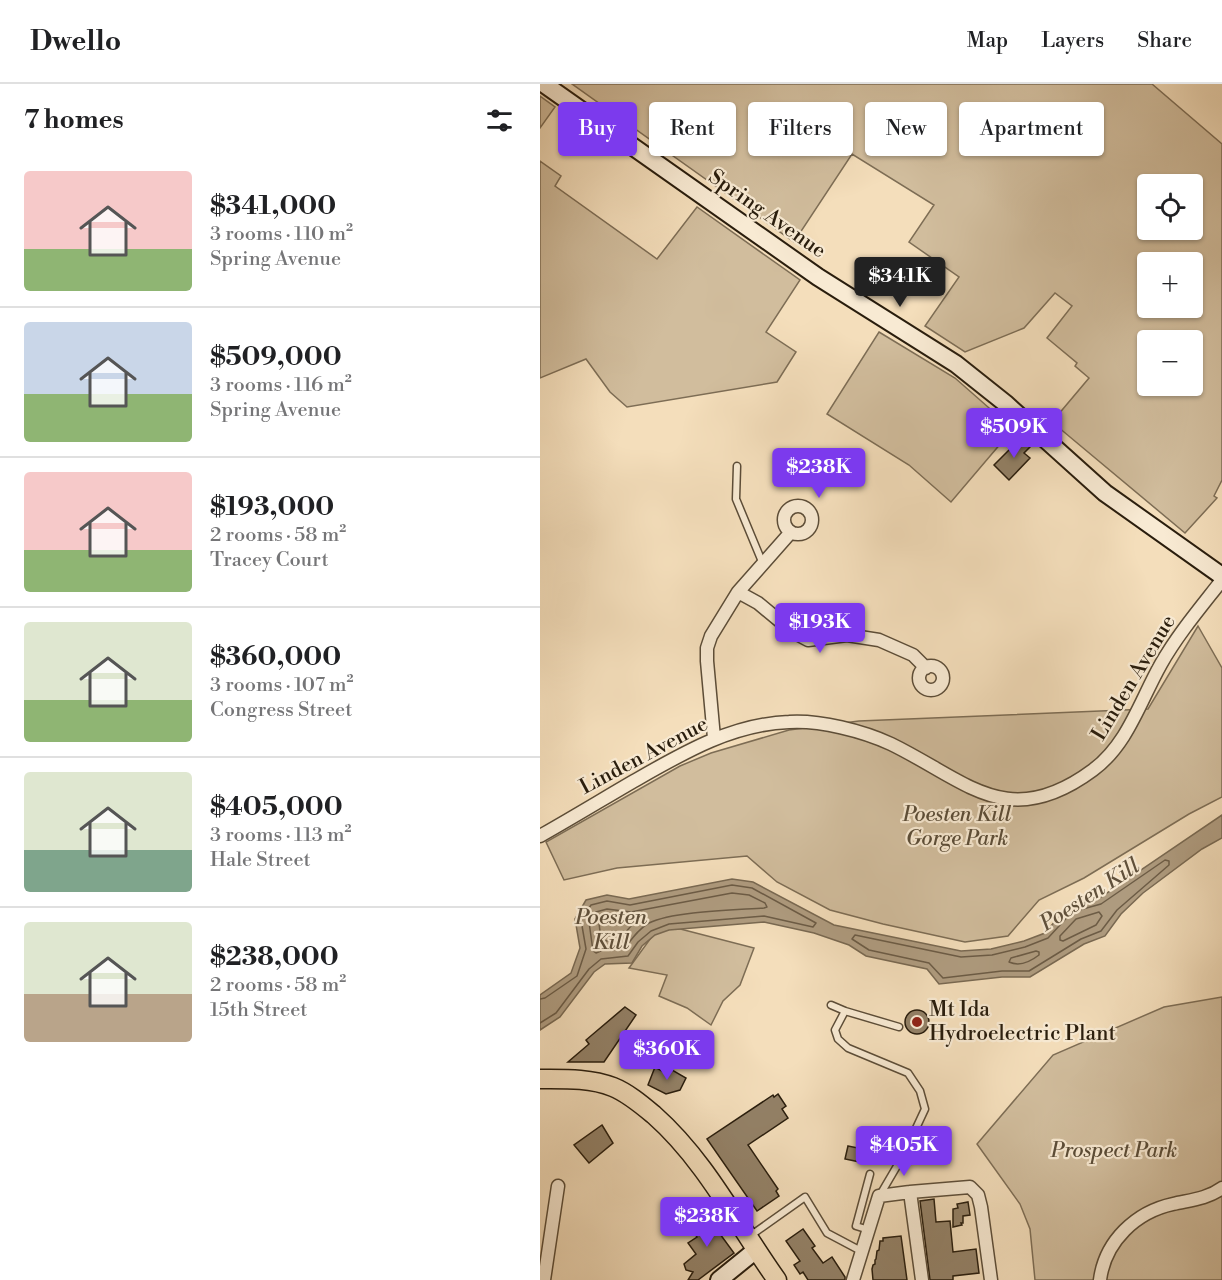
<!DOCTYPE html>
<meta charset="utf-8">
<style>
body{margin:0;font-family:"Libre Bodoni",serif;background:#f2f2f2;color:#202124;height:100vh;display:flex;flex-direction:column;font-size:22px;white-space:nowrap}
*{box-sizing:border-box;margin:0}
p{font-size:20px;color:#757577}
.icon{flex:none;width:33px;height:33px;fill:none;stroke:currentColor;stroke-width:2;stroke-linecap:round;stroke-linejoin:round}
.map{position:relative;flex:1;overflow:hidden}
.panel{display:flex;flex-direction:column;background:#fff;width:540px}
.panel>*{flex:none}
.banner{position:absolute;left:18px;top:18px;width:570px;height:54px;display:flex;gap:12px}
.tools{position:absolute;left:597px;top:90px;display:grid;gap:12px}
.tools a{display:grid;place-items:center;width:66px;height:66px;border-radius:6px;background:#fff;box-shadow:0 2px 4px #0004;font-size:30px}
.price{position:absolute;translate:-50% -51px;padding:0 14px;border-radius:6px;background:#7c3aed;color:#fff;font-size:20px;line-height:39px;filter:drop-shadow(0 2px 3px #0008)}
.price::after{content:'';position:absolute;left:50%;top:36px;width:18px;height:14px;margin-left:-9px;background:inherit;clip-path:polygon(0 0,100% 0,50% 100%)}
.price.selected{background:#222;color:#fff}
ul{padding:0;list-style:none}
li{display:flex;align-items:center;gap:18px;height:150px;padding:0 24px}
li+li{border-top:2px solid #e0e0e0}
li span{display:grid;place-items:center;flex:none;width:168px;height:120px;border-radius:6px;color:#555}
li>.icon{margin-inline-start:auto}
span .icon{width:72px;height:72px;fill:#fffc;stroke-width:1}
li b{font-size:26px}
h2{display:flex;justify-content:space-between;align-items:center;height:72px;padding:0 24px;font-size:26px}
.tag{padding:0 21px;border-radius:6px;background:#fff;box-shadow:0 2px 4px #0004;font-size:21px;line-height:54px}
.tag.selected{background:#7c3aed;color:#fff}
header{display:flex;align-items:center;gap:36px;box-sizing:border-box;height:84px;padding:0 30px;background:#fff;border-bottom:2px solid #e0e0e0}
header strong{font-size:28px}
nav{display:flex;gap:33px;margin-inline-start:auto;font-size:21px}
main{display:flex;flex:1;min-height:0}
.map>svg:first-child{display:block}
</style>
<header>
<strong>Dwello</strong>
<nav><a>Map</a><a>Layers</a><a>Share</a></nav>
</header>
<main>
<section class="panel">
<h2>7 homes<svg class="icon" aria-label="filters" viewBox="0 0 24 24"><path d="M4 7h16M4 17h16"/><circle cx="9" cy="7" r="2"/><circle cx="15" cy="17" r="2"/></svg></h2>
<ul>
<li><span style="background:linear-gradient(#f6c9c9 65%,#8fb573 0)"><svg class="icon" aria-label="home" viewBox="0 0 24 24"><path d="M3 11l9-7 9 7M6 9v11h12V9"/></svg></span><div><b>$341,000</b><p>3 rooms · 110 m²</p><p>Spring Avenue</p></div></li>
<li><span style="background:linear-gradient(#c9d6e8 60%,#8fb573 0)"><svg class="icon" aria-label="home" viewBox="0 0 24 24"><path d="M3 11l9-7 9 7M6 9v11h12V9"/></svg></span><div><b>$509,000</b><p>3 rooms · 116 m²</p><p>Spring Avenue</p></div></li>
<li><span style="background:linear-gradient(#f6c9c9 65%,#8fb573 0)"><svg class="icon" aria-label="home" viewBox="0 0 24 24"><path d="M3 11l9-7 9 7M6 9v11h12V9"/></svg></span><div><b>$193,000</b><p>2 rooms · 58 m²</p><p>Tracey Court</p></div></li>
<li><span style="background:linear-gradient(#dfe7d0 65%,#8fb573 0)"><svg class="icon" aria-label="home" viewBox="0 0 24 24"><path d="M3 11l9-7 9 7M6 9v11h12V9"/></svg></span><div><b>$360,000</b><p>3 rooms · 107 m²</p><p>Congress Street</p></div></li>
<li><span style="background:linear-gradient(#dfe7d0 65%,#7fa58c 0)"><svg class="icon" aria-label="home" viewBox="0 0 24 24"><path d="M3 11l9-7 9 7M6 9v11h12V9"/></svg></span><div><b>$405,000</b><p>3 rooms · 113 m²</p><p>Hale Street</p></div></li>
<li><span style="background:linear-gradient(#dfe7d0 60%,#b9a48a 0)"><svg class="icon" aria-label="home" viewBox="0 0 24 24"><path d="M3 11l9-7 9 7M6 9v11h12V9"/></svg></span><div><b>$238,000</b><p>2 rooms · 58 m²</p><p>15th Street</p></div></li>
</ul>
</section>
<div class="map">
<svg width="682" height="1196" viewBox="0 0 682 1196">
<rect width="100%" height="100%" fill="#f4debb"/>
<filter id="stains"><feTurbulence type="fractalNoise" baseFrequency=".00333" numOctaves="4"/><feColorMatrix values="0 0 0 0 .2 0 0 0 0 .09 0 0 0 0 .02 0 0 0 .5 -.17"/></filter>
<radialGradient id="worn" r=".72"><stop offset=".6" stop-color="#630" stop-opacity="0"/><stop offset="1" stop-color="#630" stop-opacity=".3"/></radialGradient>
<path fill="#d1bd9d" stroke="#7d6d55" stroke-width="1.5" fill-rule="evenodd" d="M32 0H612L682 60V396L674 412 677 414 645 449 512 338 549 294 535 282 537 279 507 254 532 222 515 209 484 244 425 268 385 242 419 193 369 158 394 121 312 70 254 158ZM608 100H652V146H608ZM608 178H652V224H608ZM608 256H652V302H608Z
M0 12 15 23 0 44Z
M0 77 21 92 15 102 117 175 157 123 260 196 226 248 256 268 237 298 87 323 70 308 46 275 0 294Z
M339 248 415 294 473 345 411 418 369 381 287 330Z
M658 542 682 584V713L649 730 544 794 499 816 468 852 425 858 343 840 290 826 237 798 207 772 77 784 24 796 6 758 140 682 171 669 249 646 319 637 608 625Z
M121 840 214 864 200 901 183 917 171 941 147 924 119 912 127 891 89 884Z
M682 913V1196H495L490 1145 480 1120 437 1060 513 971 624 923Z"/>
<path fill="#af9c80" stroke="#796952" stroke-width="1.5" d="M682 731V754L662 765 603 809 581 830 565 852 544 860 490 893H462L399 900 387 885 326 872 309 861 274 849 224 838 129 846 115 851 102 862 92 879 65 880 54 888 20 933 0 946V911L31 889 40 864 35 835 46 816 67 811 89 815 192 795 213 798 294 841 421 867 451 865 484 857 505 849 528 822 558 815Z"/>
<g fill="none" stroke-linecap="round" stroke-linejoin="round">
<path stroke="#6c5c46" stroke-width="1.5" d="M625 776 629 777V781L577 826 561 847 541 855 489 887H462L403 894 389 879 329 866 312 855 315 851 421 873 452 871 485 863 508 854 532 828 561 820Z
M192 809 209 811 225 819 227 823 224 824C196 826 133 827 109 839 98 845 91 856 84 865L63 866 56 869 53 867 49 838 56 828 67 825 91 828Z
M559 828 562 832 556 841 523 857 520 856V852L536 835Z
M68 834 91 839V842L79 856 64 857 61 856 59 839 61 836Z
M496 867 499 868V871C490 878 480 883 469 878L471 874Z
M0 915 5 914 37 892 46 865 41 836 51 821 67 817 90 821 192 801 212 804 276 839 273 843 224 832 129 840 111 847 98 858 88 872 61 875 49 885 16 929 0 939"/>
</g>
<path fill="#938167" stroke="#291d0d" stroke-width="1.5" d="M482 353 491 362 484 369 490 374 469 396 454 381Z
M85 923 96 931 64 978H28L49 960 46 956Z
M365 938a12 12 0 1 1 24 0a12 12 0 1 1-24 0Z
M115 983 125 989 127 983 146 994 140 1006 126 1010 108 1001Z
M238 1010 246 1022 242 1025 248 1034 208 1061 238 1105 236 1107 239 1112 217 1127 167 1055 233 1011 234 1013Z
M62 1041 73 1059 49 1079 34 1061Z
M308 1062 323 1065 320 1078 305 1075Z
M394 1115 396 1138 410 1137 413 1168 436 1165 439 1189 413 1192V1196H390L380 1117Z
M428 1118 430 1131 423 1132V1139H421L422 1141 413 1143V1125L418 1124 417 1120Z
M170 1128 184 1148 180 1150 194 1169 158 1196H148L153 1188 146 1186 144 1180 156 1170 148 1159 157 1153 150 1142Z
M263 1145 275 1162 272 1164 283 1179 292 1173 305 1193V1196H268L263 1188 260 1190 254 1181 260 1177 246 1157Z
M361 1152 367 1196H333L332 1185 333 1181 335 1180V1176L336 1175 337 1167 339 1166 340 1157H343V1154Z"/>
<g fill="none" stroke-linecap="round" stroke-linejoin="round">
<g stroke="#5c4d38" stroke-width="9">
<path id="lane" d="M197 382 196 415 223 480
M291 921 305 927
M340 1111 364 1070 385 1025 380 1007 368 989 308 964 298 955 295 946 305 927 359 943
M329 1146 316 1142 330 1090
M210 1152 265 1113 287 1149 321 1167"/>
</g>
<g stroke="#5c4d38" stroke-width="15">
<path id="street" d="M244 436a14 14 0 1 1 28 0a14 14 0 1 1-28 0Z
M198 508 218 519 253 548 268 556 307 551 339 556 373 571 386 584
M379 594a12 12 0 1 1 24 0a12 12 0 1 1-24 0Z
M174 654 167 577V564L171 552 198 508 251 448
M0 752C32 734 63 715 94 697 143 669 192 640 249 638 280 636 323 647 351 660 427 697 468 749 553 686 588 660 600 617 621 580 638 550 661 523 682 496
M370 1108 382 1196
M4 1196 18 1102
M313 1196 339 1112 370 1108 430 1103 438 1111 441 1123 451 1196
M560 1196C565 1157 596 1128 633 1120 650 1116 667 1115 682 1104"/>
</g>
<g stroke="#291d0d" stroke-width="20">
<path id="secondary" d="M4 0 278 193 416 280 465 319 565 409 682 492
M179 1196 216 1166"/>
</g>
<g stroke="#291d0d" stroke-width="21">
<path id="primary" d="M0 995C24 995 50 994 73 1003 88 1009 102 1021 114 1031 166 1077 197 1140 237 1196"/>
</g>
<use href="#lane" stroke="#f8ead3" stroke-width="6"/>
<use href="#street" stroke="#f8ead3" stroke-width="12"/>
<use href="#secondary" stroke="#f8ead3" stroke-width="16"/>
<use href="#primary" stroke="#f4debb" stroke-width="18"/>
</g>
<circle fill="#8f2418" stroke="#f8ead3" stroke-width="2" cx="377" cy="938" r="6"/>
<g text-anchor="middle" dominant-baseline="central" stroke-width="4.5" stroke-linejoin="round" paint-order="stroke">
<g font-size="21" fill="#291d0d" stroke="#f8ead3">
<text transform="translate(227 130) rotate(35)">Spring Avenue</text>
<text transform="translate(594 594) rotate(-59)">Linden Avenue</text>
<text transform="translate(104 672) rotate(-28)">Linden Avenue</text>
</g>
<g font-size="21" font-style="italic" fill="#5b4d38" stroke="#f8ead3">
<text x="417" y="731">Poesten Kill<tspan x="417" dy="24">Gorge Park</tspan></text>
<text x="574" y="1067">Prospect Park</text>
</g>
<g font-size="21" fill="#291d0d" stroke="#f8ead3" text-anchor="start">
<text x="389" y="926">Mt Ida<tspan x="389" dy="24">Hydroelectric Plant</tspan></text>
</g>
<g font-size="22" font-style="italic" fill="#5f503b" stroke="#f8ead3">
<text transform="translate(550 811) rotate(-33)">Poesten Kill</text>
<text x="71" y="833">Poesten<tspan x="71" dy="25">Kill</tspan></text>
</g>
</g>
<rect width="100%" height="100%" filter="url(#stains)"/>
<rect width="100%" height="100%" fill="url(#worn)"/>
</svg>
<div class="tools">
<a><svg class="icon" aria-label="locate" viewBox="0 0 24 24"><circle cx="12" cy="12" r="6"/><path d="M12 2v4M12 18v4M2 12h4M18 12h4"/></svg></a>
<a>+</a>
<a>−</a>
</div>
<b class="price selected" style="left:360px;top:224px">$341K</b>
<b class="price" style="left:474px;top:375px">$509K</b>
<b class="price" style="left:279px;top:415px">$238K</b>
<b class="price" style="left:280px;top:570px">$193K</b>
<b class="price" style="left:127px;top:997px">$360K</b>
<b class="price" style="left:364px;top:1093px">$405K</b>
<b class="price" style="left:167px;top:1164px">$238K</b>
<div class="banner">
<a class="tag selected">Buy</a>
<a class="tag">Rent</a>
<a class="tag">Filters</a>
<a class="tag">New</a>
<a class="tag">Apartment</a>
</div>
</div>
</main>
